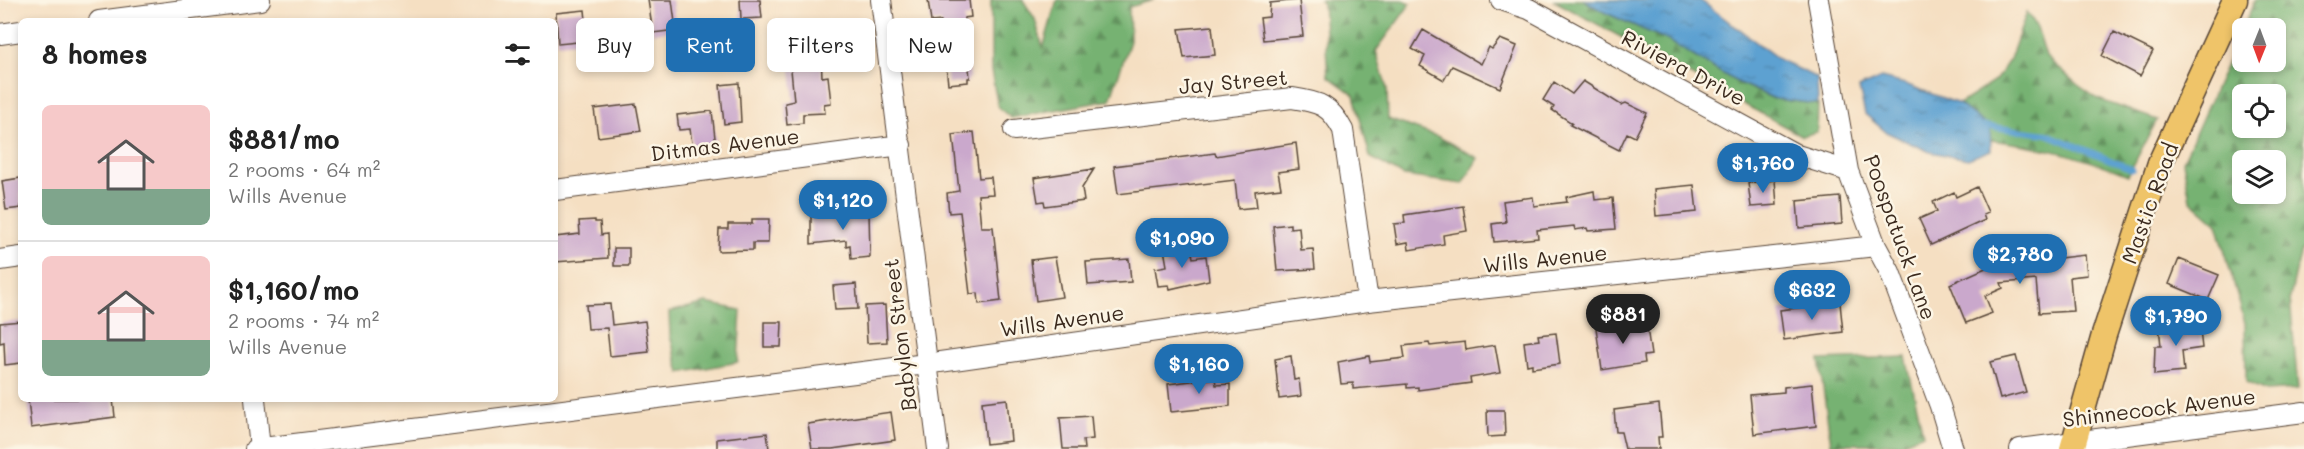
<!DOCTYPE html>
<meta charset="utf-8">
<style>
body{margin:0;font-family:Mali,sans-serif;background:#f2f2f2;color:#222;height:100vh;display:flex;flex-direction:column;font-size:22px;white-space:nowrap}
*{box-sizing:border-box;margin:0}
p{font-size:20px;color:#767676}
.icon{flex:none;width:33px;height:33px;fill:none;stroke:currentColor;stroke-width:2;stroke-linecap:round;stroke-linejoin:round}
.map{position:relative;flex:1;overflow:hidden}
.sheet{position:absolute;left:18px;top:18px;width:540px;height:384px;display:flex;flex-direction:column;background:#fff;border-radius:9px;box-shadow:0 3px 9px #0003}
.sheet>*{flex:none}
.banner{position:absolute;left:576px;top:18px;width:570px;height:54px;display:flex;gap:12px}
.needle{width:39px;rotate:181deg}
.tools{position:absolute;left:2232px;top:18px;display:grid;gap:12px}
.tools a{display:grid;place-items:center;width:54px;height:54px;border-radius:9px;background:#fff;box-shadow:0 3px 9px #0003;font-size:30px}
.price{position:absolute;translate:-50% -51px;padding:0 14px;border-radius:21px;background:#1f6fb2;color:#fff;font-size:20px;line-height:39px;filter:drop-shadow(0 2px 3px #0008)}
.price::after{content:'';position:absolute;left:50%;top:36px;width:18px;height:14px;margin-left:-9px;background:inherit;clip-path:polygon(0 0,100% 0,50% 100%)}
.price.current{background:#222;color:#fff}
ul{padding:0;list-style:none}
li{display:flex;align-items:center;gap:18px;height:150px;padding:0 24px}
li+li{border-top:2px solid #e0e0e0}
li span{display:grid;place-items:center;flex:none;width:168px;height:120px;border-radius:9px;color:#555}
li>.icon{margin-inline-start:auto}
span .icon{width:72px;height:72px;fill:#fffc;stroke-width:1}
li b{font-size:26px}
h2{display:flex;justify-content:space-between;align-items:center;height:72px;padding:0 24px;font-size:26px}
.chip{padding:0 21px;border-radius:9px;background:#fff;box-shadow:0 3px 9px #0003;font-size:21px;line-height:54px}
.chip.current{background:#1f6fb2;color:#fff}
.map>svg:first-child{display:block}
</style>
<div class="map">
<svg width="2304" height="449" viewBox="0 0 2304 449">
<defs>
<pattern id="forest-firs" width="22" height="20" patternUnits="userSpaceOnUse" patternTransform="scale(1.5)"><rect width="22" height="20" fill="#76b272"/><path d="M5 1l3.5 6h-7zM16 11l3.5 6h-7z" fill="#62915d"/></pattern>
<pattern id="water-ripples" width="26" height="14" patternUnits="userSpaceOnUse" patternTransform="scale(1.5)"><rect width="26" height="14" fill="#5da1d1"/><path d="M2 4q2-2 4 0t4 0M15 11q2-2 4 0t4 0" fill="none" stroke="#4e83a9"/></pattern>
</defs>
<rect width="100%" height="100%" fill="#fcf5e5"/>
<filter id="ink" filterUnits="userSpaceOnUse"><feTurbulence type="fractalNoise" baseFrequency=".0167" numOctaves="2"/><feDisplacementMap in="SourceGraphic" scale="12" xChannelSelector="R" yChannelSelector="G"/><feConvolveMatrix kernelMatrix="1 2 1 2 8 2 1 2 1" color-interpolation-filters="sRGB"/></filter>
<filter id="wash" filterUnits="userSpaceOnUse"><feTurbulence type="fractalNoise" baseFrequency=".008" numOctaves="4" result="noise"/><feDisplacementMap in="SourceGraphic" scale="24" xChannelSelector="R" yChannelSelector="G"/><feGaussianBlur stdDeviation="1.35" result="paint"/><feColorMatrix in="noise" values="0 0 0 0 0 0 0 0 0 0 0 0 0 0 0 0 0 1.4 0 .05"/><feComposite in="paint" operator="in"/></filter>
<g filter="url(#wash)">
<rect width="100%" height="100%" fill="#f5dfc2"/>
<path fill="url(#forest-firs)" stroke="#586e48" stroke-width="1.5" fill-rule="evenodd" d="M991 0H1023L1035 19 1043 48 1057 0H1154L1129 7 1130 41 1110 100 1011 118 998 107 991 71Z
M1320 0H1402L1411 3 1376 51 1387 89 1388 119 1439 137 1478 158 1463 184 1404 176 1370 157 1354 95 1328 76 1323 4Z
M1553 0H1584L1604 12 1667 40 1735 81 1774 99 1818 104 1817 132 1802 136Z
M2255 0H2304V250H2301L2290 298 2298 389 2266 391 2246 382 2245 323 2217 224 2190 200 2183 161 2242 29V62H2276V28H2243ZM2242 94H2276V128H2242ZM2276 160V194H2242V160Z
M2027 12 2037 27 2046 57 2078 85 2098 99 2157 120 2128 175C2080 156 2042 146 1990 140V128L1959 104 1995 81 2010 59Z
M706 303 741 310 738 362 680 373 670 336 669 312Z
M1906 357 1923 434 1899 444H1831L1819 360Z"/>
<path fill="url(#water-ripples)" stroke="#4c6678" stroke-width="1.5" d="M1584 0H1700L1780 60 1817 78 1818 104 1775 99 1735 81 1667 40 1604 12Z
M1881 78 1905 84 1959 104 1990 128 1991 150 1968 159 1930 152 1886 132 1865 114 1859 88Z"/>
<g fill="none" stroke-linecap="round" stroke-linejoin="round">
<path stroke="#5da1d1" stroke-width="6" d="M1984 126 2047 134 2132 169"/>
</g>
<g id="blocks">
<path fill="#caa8cc" d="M648 0H672L676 30 653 33Z
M740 0H760L762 18 741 19Z
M928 0H969L971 17 964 18 970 78H968V82L948 84 941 21 931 22Z
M1299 0 1303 36 1263 40 1260 18 1269 17 1270 3Z
M585 10 588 41 558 44 556 13Z
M798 22 800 44 780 45 778 24Z
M1212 26 1215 55 1184 58 1179 29Z
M1423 30 1481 64 1489 47 1492 49 1500 39 1517 46 1500 88 1452 66 1444 80 1420 66 1425 56 1412 49Z
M2114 32 2153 51 2140 76 2102 56Z
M821 56 822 77 828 76 831 103 824 104 825 113 803 114V123L787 125 785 103 794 101 790 59Z
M1583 81 1621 105 1626 103 1647 113 1635 137 1627 133 1619 150 1570 125 1572 123 1552 110 1554 107 1543 100 1554 82 1572 94Z
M739 83 741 122 724 124 720 85Z
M636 104 641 131 598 137 594 109Z
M712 111 716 147 693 150 690 129 679 130 677 115Z
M974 132 979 178 991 177 993 194 978 195 981 227H993L1001 301 979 304 978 293 970 294 960 212 949 213 947 193 959 191 953 135Z
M1296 143 1299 169 1278 172 1281 188 1255 191 1257 207 1238 209 1235 180 1118 194 1114 166 1215 153 1216 156Z
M1094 169 1082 188 1084 201 1045 206 1044 201 1038 202 1034 178Z
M21 178V208L6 210 2 181Z
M1775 180 1777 205 1751 207 1748 183Z
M1694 185 1697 212 1656 216 1654 189Z
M1977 187 1988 212 1983 214 1985 220 1931 245 1919 219 1937 211 1933 202 1954 192 1956 197Z
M1594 191 1595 200 1613 198 1616 229 1588 231 1587 228 1575 230 1574 226 1537 230 1538 238 1494 242 1492 224 1506 222 1503 201 1533 197 1534 206 1567 202 1566 197Z
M1840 197 1842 224 1799 228 1797 201Z
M1463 206 1467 231 1443 235 1444 244 1409 250 1408 242 1397 244 1394 224 1405 223 1404 215Z
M827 210V216L869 211 870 257 851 259 850 245 846 246V240L811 244V212Z
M752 219H769L768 243H753V250L718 251 719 229H728V224H752Z
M595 220V222H600L601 235 607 234 608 258 555 262V237L580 234 579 221Z
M1290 224V228L1299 227 1301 250 1313 249 1315 269 1277 271 1273 226Z
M1191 246 1193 258 1206 256 1209 280 1170 289 1169 285 1158 286 1155 268 1167 266 1164 249Z
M614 248H629V266H614Z
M2085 255 2087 275 2070 277 2073 311 2039 313 2036 280 2001 283 2003 288 1985 296 1992 313 1966 323 1950 284 2010 257 2011 267 2051 263V259Z
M1055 257 1062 297 1036 301 1031 260Z
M1129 259 1131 282 1088 285 1086 262Z
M2179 259 2219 275 2208 300 2169 284Z
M856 284 858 309 835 310 833 286Z
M1840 303 1843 332 1784 340 1780 310Z
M610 304 612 325 645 321 649 352 610 356 607 328 588 329 586 305Z
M885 305 887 342 867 343 865 306Z
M21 321V363L5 365 4 342 0 343V323Z
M1646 321 1651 355 1644 356 1645 363 1602 370 1596 328Z
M764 322H782L781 347H764Z
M2199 322 2202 348 2182 351 2184 372 2154 375 2155 346H2161L2159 326Z
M1556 333 1560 364 1532 368V364L1527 365 1524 342 1539 340 1538 335Z
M1465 342 1466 350 1495 345 1500 373 1470 378 1471 383 1418 390V387L1407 388V384L1353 389V383L1341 384 1338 362 1369 356 1370 362 1405 358 1403 346 1429 343 1430 346Z
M1291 356 1294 380 1299 379 1301 396 1279 399 1275 359Z
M2016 356 2026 392 2000 399 1990 362Z
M1215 378 1216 385 1230 384V406L1171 412 1168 384Z
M1812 384 1816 426 1754 434 1750 395 1784 392V387Z
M28 399H113L115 417 31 428Z
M1007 399 1011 441 986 444 982 402Z
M1659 404 1662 437H1658L1659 449H1625L1621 432H1616L1614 410Z
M1487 410H1504L1505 436 1488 437Z
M891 412 895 440 832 449H812L808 424Z
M1091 416 1093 439 1083 440 1084 449H1063L1060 418Z
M767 433 769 449H717V439Z"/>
</g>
</g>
<g filter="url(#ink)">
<use href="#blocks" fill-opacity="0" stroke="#574537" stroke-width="1.5"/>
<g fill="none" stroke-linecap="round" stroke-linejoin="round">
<g stroke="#574537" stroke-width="22">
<path id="minor" d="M881 0 938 449
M1501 0 1529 9 1797 155 1848 171
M1818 0 1848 171 1876 246 1890 272 1940 406 1953 449
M99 21 260 0
M0 34 21 31
M1014 130 1292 98C1319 102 1330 105 1343 130L1368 301
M555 190 901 145
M0 260 21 257
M255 399 260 449
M255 449 926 364 1368 301 1876 246
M2020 449 2304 412"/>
</g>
<g stroke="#574537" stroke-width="27">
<path id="major" d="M2072 449 2104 335 2160 163 2235 0"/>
</g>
<use href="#minor" stroke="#fff" stroke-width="20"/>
<use href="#major" stroke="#efc469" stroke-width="24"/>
</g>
</g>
<g text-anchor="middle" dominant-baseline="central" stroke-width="5" stroke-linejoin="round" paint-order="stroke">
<g font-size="21" fill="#3b2a1e" stroke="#fcf5e5">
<text transform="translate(1684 67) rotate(28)">Riviera Drive</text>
<text transform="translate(1233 81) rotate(-5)">Jay Street</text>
<text transform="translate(725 144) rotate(-7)">Ditmas Avenue</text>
<text transform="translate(2149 203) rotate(-70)">Mastic Road</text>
<text transform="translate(1901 237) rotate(70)">Poospatuck Lane</text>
<text transform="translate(1545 258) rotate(-6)">Wills Avenue</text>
<text transform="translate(1062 320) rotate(-8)">Wills Avenue</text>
<text transform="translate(899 335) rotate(-97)">Babylon Street</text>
<text transform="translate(2159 407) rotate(-7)">Shinnecock Avenue</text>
</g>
</g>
</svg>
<div class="tools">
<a><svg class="needle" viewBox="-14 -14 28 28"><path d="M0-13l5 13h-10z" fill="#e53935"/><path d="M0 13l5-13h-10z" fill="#767676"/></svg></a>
<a><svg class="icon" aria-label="locate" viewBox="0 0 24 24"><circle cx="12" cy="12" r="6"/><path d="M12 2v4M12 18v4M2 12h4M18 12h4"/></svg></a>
<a><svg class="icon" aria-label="layers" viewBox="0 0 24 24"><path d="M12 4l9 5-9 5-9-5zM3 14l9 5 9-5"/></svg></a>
</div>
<b class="price" style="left:1763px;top:194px">$1,760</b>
<b class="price" style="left:843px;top:231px">$1,120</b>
<b class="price" style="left:1182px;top:269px">$1,090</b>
<b class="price" style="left:2020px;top:285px">$2,780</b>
<b class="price" style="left:1812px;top:321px">$632</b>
<b class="price current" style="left:1623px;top:345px">$881</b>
<b class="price" style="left:2176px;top:347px">$1,790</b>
<b class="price" style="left:1199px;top:395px">$1,160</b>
<div class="banner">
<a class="chip">Buy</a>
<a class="chip current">Rent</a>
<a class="chip">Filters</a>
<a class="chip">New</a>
</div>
<section class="sheet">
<h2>8 homes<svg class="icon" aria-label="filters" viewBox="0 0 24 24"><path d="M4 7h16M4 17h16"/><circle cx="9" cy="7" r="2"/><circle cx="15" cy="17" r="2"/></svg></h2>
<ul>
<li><span style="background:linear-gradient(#f6c9c9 70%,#7fa58c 0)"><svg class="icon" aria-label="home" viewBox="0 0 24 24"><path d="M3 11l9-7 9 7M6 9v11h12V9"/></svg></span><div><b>$881/mo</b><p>2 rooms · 64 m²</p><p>Wills Avenue</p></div></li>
<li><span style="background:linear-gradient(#f6c9c9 70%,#7fa58c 0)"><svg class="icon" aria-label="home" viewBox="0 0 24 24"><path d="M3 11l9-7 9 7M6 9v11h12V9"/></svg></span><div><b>$1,160/mo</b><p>2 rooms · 74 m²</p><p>Wills Avenue</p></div></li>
</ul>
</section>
</div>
